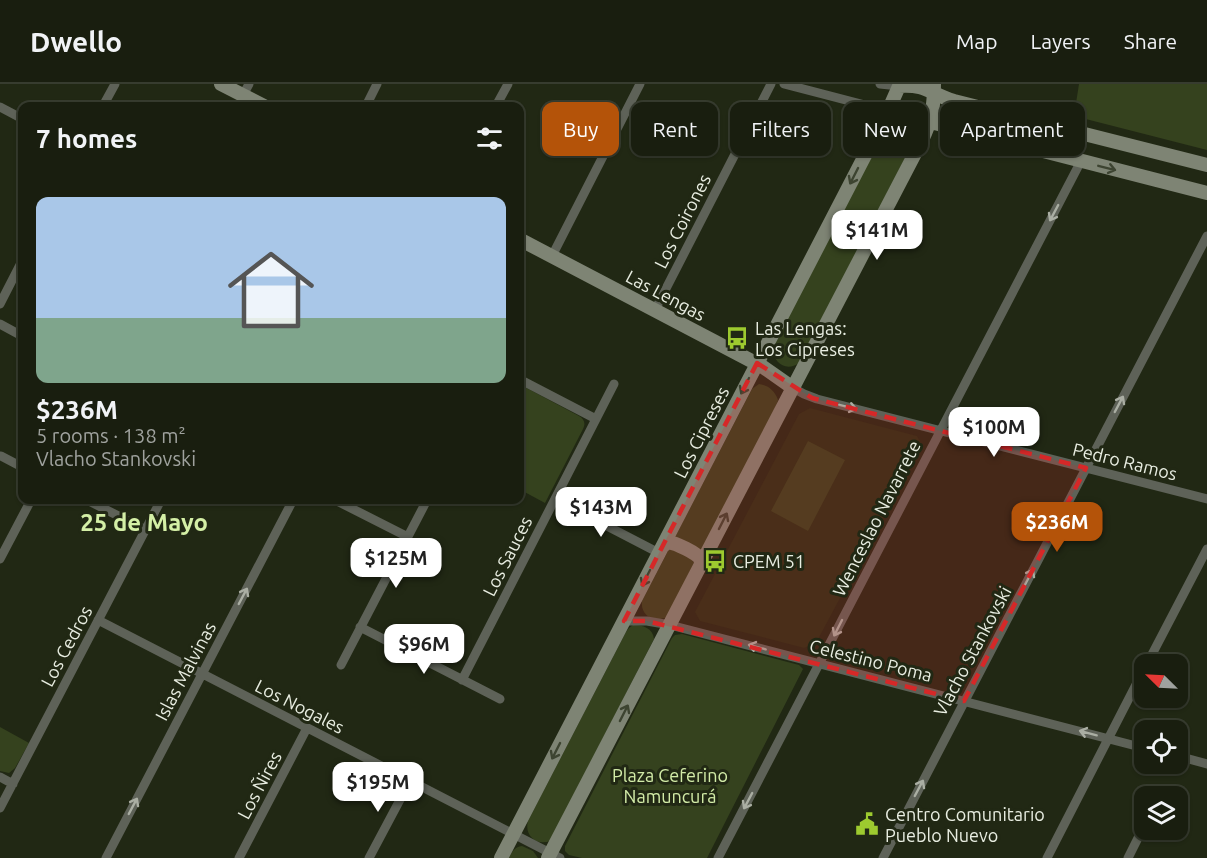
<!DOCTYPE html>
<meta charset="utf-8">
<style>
body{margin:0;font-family:Ubuntu,sans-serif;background:#222718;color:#f1f3f6;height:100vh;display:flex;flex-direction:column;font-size:22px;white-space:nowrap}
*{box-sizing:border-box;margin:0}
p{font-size:20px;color:#9fa29e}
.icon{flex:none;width:33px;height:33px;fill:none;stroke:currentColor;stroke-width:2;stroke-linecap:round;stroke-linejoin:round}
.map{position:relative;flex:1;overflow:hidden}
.details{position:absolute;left:18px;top:18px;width:506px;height:402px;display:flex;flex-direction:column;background:#191e0f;border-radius:12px;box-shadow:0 2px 4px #0004,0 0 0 2px #373c2f}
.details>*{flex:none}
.guide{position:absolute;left:542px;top:18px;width:570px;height:54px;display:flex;gap:12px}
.needle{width:39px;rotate:294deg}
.tools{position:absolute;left:1134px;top:570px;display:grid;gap:12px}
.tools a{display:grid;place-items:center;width:54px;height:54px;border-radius:12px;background:#191e0f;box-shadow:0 2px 4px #0004,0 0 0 2px #373c2f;font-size:30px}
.price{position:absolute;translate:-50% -51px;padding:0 14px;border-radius:12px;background:#fff;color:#222;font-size:20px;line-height:39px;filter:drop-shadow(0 2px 3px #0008)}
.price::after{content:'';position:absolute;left:50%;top:36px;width:18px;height:14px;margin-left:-9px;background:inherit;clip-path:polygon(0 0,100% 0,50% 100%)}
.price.selected{background:#b45309;color:#fff}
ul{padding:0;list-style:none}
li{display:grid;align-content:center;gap:12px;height:318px;padding:0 18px}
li+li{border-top:2px solid #373c2f}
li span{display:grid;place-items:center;height:186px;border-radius:12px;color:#555}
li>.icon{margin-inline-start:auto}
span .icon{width:108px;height:108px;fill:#fffc;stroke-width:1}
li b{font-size:26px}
h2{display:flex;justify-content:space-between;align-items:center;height:72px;padding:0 18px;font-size:26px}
.chip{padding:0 21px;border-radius:12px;background:#191e0f;box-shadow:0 2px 4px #0004,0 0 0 2px #373c2f;font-size:21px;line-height:54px}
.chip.selected{background:#b45309;color:#fff}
header{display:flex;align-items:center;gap:36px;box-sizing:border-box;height:84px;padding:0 30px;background:#191e0f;border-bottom:2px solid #373c2f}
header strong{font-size:28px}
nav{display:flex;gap:33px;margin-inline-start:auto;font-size:21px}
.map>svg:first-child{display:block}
</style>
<header>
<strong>Dwello</strong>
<nav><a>Map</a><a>Layers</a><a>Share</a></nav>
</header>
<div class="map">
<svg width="1207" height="774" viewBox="0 0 1207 774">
<rect width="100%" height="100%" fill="#212814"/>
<path fill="#273016" d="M810 324 917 352 922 361 816 559 804 564 700 537 695 528 799 330Z"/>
<path fill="#35421e" d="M1079 0H1207V66L1074 32Z
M896 36 915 40 918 46 917 51 799 279C785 289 770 277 774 260L888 41 893 37Z
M519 300 579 332C584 335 586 339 583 345L545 419 519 405Z
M759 300C768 301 775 307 778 316L776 322 700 469 674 455 752 305Z
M808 357 845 376 808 447 771 427Z
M670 465C678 467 691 472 694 479L667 533C655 539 640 532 642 517L668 467Z
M633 541C643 541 653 544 654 555L550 757C536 762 524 751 528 737L626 548 629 544Z
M682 550 799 581 803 585 707 774H582L569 771 565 767V762L672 554 675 551Z
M0 643 29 659 15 684 9 689 0 687Z
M522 762 533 767 538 774H509C512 768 514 763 522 762Z"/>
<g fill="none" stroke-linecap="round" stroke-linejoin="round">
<path stroke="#5e6258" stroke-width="9" d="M784 0 888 27
M880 0 899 2
M243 11 249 0
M103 22 115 0
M366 22 377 0
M496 22 508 0
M0 23 19 33
M552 172 640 0
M0 220 22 177
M655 226 771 0
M0 240 22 252
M519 295 596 335
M793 304 804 310 817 315 1207 415
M1 372 22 383
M555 415 659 469
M87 416 146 446
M335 416 408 453
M0 475 31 416
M98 536 560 774
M624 537H647L670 541 1144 664
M360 543 500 615
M1147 580 1207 465
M341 581 427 416
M462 596 614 300
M1178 672 1207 680
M0 693 13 700
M0 724 161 416
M106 774 293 416
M239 774 307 644
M369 774 410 697
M718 774 1081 77
M883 774 1207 152
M1047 774 1144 585
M1128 774 1144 742"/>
<path stroke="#7e8474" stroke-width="14" d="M221 0 264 22
M899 2C927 0 930 10 954 17L1207 81
M888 27 1207 109
M519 155 763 283 793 304
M663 462 668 458C675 459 698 469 700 475 701 477 701 479 701 481
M501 774 888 27 900 0
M548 774 922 56C932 36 934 22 934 0"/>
</g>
<defs><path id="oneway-shaft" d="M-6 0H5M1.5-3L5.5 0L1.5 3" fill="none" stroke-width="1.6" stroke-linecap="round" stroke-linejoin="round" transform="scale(1.5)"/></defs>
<g stroke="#3d4431">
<use href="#oneway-shaft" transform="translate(1107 84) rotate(14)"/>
<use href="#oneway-shaft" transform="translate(854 92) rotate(117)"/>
<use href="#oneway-shaft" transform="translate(745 302) rotate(117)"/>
<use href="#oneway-shaft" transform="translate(723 437) rotate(-63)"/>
<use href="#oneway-shaft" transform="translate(646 494) rotate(117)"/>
<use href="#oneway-shaft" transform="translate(624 629) rotate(-63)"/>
<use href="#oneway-shaft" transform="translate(556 667) rotate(117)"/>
</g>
<g stroke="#aaaea3">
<use href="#oneway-shaft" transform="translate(1054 129) rotate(118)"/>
<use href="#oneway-shaft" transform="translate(1119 320) rotate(-62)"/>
<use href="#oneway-shaft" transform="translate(848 323) rotate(14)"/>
<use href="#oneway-shaft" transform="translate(1029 493) rotate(-62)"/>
<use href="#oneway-shaft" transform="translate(243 512) rotate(-62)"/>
<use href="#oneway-shaft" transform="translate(838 544) rotate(117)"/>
<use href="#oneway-shaft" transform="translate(757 563) rotate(-165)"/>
<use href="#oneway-shaft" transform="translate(1088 649) rotate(-165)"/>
<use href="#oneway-shaft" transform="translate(919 704) rotate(-62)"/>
<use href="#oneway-shaft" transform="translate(748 717) rotate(118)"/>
<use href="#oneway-shaft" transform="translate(133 722) rotate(-62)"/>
</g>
<path fill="#d62828" fill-opacity="0.2" stroke="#d62828" stroke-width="4.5" stroke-dasharray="12 8" stroke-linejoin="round" d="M757 279 812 314 1086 384 964 617 647 537H624Z"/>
<defs>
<g id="bus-bare" transform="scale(1.8)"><path d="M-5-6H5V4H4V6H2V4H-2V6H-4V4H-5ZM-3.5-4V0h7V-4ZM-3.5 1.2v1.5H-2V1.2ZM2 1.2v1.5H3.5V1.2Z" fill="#9dca2f" stroke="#212814" stroke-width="2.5" paint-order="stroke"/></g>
<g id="civic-bare" transform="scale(1.8)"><path d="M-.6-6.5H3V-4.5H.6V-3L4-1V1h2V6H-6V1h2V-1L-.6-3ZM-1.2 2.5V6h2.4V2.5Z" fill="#9dca2f" stroke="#212814" stroke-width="2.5" paint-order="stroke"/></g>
</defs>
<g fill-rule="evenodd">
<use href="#bus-bare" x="737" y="254"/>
<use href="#bus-bare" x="715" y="477"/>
<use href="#civic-bare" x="867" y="740"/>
</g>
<g text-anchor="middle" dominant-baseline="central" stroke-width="6" stroke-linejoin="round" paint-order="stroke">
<g font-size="18" fill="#e8ede1" stroke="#212814">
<text transform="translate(682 137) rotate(-63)">Los Coirones</text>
<text transform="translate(666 211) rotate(28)">Las Lengas</text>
<text transform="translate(701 348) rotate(-63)">Los Cipreses</text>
<text transform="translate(1125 377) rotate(14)">Pedro Ramos</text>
<text transform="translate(876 434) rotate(-63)">Wenceslao Navarrete</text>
<text transform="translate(507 472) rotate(-63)">Los Sauces</text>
<text transform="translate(66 562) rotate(-62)">Los Cedros</text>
<text transform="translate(972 567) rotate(-62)">Vlacho Stankovski</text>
<text transform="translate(871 576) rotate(14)">Celestino Poma</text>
<text transform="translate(185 587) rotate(-62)">Islas Malvinas</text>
<text transform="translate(300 622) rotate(27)">Los Nogales</text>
<text transform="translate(259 701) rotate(-62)">Los Ñires</text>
</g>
<g font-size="18" fill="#e8ede1" stroke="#212814" text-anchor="start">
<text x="755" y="244">Las Lengas:<tspan x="755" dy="21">Los Cipreses</tspan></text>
<text x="733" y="477">CPEM 51</text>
<text x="885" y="730">Centro Comunitario<tspan x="885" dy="21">Pueblo Nuevo</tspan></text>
</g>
<g font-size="18" fill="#d2eba7" stroke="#212814">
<text x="670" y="691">Plaza Ceferino<tspan x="670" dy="21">Namuncurá</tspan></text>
</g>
<g font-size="24" font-weight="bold" fill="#d4efa6" stroke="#212814">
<text x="144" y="438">25 de Mayo</text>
</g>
</g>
</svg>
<div class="tools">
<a><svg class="needle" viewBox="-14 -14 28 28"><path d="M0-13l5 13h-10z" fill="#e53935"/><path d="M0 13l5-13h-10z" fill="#9fa29e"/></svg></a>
<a><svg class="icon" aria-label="locate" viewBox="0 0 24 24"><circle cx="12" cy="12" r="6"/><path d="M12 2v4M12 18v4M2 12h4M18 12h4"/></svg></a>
<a><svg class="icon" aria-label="layers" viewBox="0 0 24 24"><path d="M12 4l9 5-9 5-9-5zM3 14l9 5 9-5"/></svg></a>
</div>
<b class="price" style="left:877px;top:177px">$141M</b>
<b class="price" style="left:994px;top:374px">$100M</b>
<b class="price" style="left:601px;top:454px">$143M</b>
<b class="price selected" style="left:1057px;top:469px">$236M</b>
<b class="price" style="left:396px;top:505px">$125M</b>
<b class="price" style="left:424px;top:591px">$96M</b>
<b class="price" style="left:378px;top:729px">$195M</b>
<div class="guide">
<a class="chip selected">Buy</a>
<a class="chip">Rent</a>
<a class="chip">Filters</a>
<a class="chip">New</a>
<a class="chip">Apartment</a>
</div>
<section class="details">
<h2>7 homes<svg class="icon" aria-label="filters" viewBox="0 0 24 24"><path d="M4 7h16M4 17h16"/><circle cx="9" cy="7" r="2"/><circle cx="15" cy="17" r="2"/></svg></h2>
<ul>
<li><span style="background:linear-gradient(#a9c7e8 65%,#7fa58c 0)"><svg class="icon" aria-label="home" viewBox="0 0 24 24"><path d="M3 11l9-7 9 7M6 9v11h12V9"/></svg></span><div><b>$236M</b><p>5 rooms · 138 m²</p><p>Vlacho Stankovski</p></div></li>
</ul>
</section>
</div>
